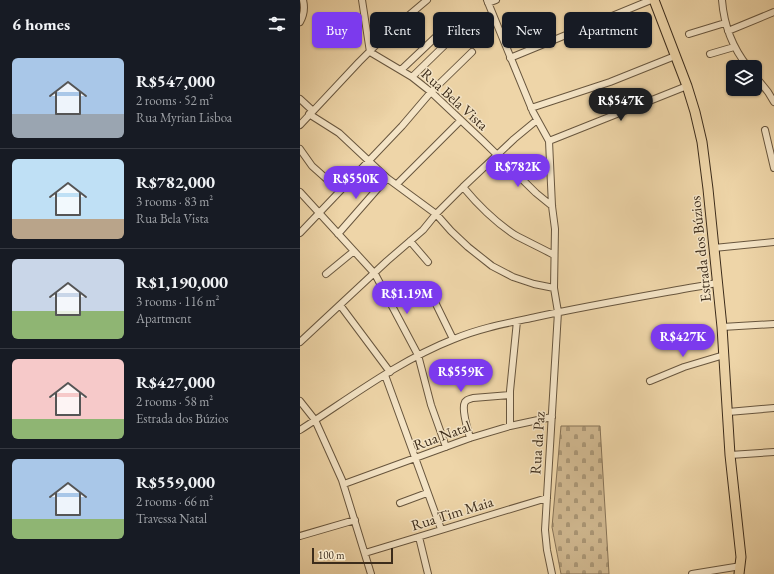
<!DOCTYPE html>
<meta charset="utf-8">
<style>
body{margin:0;font-family:"EB Garamond",serif;background:#20242c;color:#f1f3f6;height:100vh;display:flex;flex-direction:column;font-size:15px;white-space:nowrap}
*{box-sizing:border-box;margin:0}
p{font-size:13px;color:#9ea1a6}
.icon{flex:none;width:22px;height:22px;fill:none;stroke:currentColor;stroke-width:2;stroke-linecap:round;stroke-linejoin:round}
.map{position:relative;flex:1;overflow:hidden}
.drawer{display:flex;flex-direction:column;background:#171b24;width:300px}
.drawer>*{flex:none}
.hud{position:absolute;left:12px;top:12px;width:380px;height:36px;display:flex;gap:8px}
.buttons{position:absolute;left:426px;top:60px;display:grid;gap:8px}
.buttons a{display:grid;place-items:center;width:36px;height:36px;border-radius:6px;background:#171b24;box-shadow:0 1px 3px #0004;font-size:20px}
.scale{position:absolute;left:12px;bottom:10px;width:81px;box-sizing:border-box;padding-left:4px;border:2px solid #3c2c1b;border-top:0;font-size:11px;line-height:14px;white-space:nowrap;color:#3c2c1b;-webkit-text-stroke:3px #f4e4c6;paint-order:stroke}
.price{position:absolute;translate:-50% -34px;padding:0 9px;border-radius:14px;background:#7c3aed;color:#fff;font-size:13px;line-height:26px;filter:drop-shadow(0 1px 2px #0008)}
.price::after{content:'';position:absolute;left:50%;top:24px;width:12px;height:9px;margin-left:-6px;background:inherit;clip-path:polygon(0 0,100% 0,50% 100%)}
.price.current{background:#222;color:#fff}
ul{padding:0;list-style:none}
li{display:flex;align-items:center;gap:12px;height:100px;padding:0 12px}
li+li{border-top:1px solid #363941}
li span{display:grid;place-items:center;flex:none;width:112px;height:80px;border-radius:6px;color:#555}
li>.icon{margin-inline-start:auto}
span .icon{width:48px;height:48px;fill:#fffc;stroke-width:1}
li b{font-size:17px}
h2{display:flex;justify-content:space-between;align-items:center;height:48px;padding:0 12px;font-size:17px}
.pill{padding:0 14px;border-radius:6px;background:#171b24;box-shadow:0 1px 3px #0004;font-size:14px;line-height:36px}
.pill.current{background:#7c3aed;color:#fff}
main{display:flex;flex:1;min-height:0}
.map>svg:first-child{display:block}
</style>
<main>
<section class="drawer">
<h2>6 homes<svg class="icon" aria-label="filters" viewBox="0 0 24 24"><path d="M4 7h16M4 17h16"/><circle cx="9" cy="7" r="2"/><circle cx="15" cy="17" r="2"/></svg></h2>
<ul>
<li><span style="background:linear-gradient(#a9c7e8 70%,#9aa5b1 0)"><svg class="icon" aria-label="home" viewBox="0 0 24 24"><path d="M3 11l9-7 9 7M6 9v11h12V9"/></svg></span><div><b>R$547,000</b><p>2 rooms · 52 m²</p><p>Rua Myrian Lisboa</p></div></li>
<li><span style="background:linear-gradient(#bfe0f5 75%,#b9a48a 0)"><svg class="icon" aria-label="home" viewBox="0 0 24 24"><path d="M3 11l9-7 9 7M6 9v11h12V9"/></svg></span><div><b>R$782,000</b><p>3 rooms · 83 m²</p><p>Rua Bela Vista</p></div></li>
<li><span style="background:linear-gradient(#c9d6e8 65%,#8fb573 0)"><svg class="icon" aria-label="home" viewBox="0 0 24 24"><path d="M3 11l9-7 9 7M6 9v11h12V9"/></svg></span><div><b>R$1,190,000</b><p>3 rooms · 116 m²</p><p>Apartment</p></div></li>
<li><span style="background:linear-gradient(#f6c9c9 75%,#8fb573 0)"><svg class="icon" aria-label="home" viewBox="0 0 24 24"><path d="M3 11l9-7 9 7M6 9v11h12V9"/></svg></span><div><b>R$427,000</b><p>2 rooms · 58 m²</p><p>Estrada dos Búzios</p></div></li>
<li><span style="background:linear-gradient(#a9c7e8 75%,#8fb573 0)"><svg class="icon" aria-label="home" viewBox="0 0 24 24"><path d="M3 11l9-7 9 7M6 9v11h12V9"/></svg></span><div><b>R$559,000</b><p>2 rooms · 66 m²</p><p>Travessa Natal</p></div></li>
</ul>
</section>
<div class="map">
<svg width="474" height="574" viewBox="0 0 474 574">
<defs>
<pattern id="cemetery-stones" width="16" height="16" patternUnits="userSpaceOnUse"><rect width="16" height="16" fill="#d0b890"/><path d="M2 7V4a2 2 0 0 1 4 0v3zM10 15v-3a2 2 0 0 1 4 0v3z" fill="#aa9675"/></pattern>
</defs>
<rect width="100%" height="100%" fill="#eed5a8"/>
<filter id="stains"><feTurbulence type="fractalNoise" baseFrequency=".005" numOctaves="4"/><feColorMatrix values="0 0 0 0 .2 0 0 0 0 .09 0 0 0 0 .02 0 0 0 .5 -.17"/></filter>
<radialGradient id="worn" r=".72"><stop offset=".6" stop-color="#630" stop-opacity="0"/><stop offset="1" stop-color="#630" stop-opacity=".3"/></radialGradient>
<path fill="url(#cemetery-stones)" stroke="#867256" d="M261 426H300L309 574H261L252 527Z"/>
<g fill="none" stroke-linecap="round" stroke-linejoin="round">
<g stroke="#68563e" stroke-width="8">
<path id="street" d="M62 0 70 52
M187 0 233 112 249 141 252 206 255 229 254 288 258 312 245 530 247 550 252 574
M422 0C424 26 432 47 448 67
M188 3 196 0
M0 22C4 15 5 8 3 0
M428 31 474 12
M389 34 425 23
M70 52 112 77 131 92 183 141 236 193 252 206
M410 54 434 47
M210 58 351 0
M101 70 140 33
M455 76 468 92 474 102
M112 77 153 37
M0 99 13 111
M231 108 310 82 375 56
M9 114 39 133 87 178 136 214 151 231 168 247 192 266 213 277 234 284 254 288
M0 125 59 62 89 32 127 0
M465 130 474 168
M249 141 387 86
M0 149 12 166 39 190
M97 184 161 120
M163 187C178 205 195 222 215 235 228 242 241 248 254 255
M0 192 75 274 118 355 131 405 146 447
M0 233 102 126 131 92 172 52
M38 234 87 178
M110 241 128 262
M414 248 474 242
M26 274 54 251
M133 298 153 339
M40 305 90 372
M422 327 474 324
M0 342 87 261 123 230 136 214 163 187 214 139 237 120
M85 375 141 529
M350 381 384 367 424 355
M0 401 15 420 42 480 71 574
M428 412 474 408
M210 426V391L217 321
M0 430C50 398 98 361 154 339 180 328 208 323 236 317 296 304 357 294 417 283
M170 438C168 430 161 409 165 402 167 399 170 399 173 398L210 395
M430 455 474 452
M44 484 170 438 210 426 252 417
M100 503 127 493
M0 536 55 520
M119 537 128 574
M65 553 247 498
M392 574 441 566"/>
</g>
<g stroke="#3c2c1b" stroke-width="11">
<path id="primary" d="M354 0 387 86 395 112 402 142 408 189 422 327 430 455 441 557 439 574"/>
</g>
<use href="#street" stroke="#f4e4c6" stroke-width="6"/>
<use href="#primary" stroke="#eed5a8" stroke-width="9"/>
</g>
<g text-anchor="middle" dominant-baseline="central" stroke-width="3" stroke-linejoin="round" paint-order="stroke">
<g font-size="15" fill="#3c2c1b" stroke="#f4e4c6">
<text transform="translate(155 99) rotate(42)">Rua Bela Vista</text>
<text transform="translate(400 249) rotate(-96)">Estrada dos Búzios</text>
<text transform="translate(142 435) rotate(-20)">Rua Natal</text>
<text transform="translate(237 443) rotate(-86)">Rua da Paz</text>
<text transform="translate(152 513) rotate(-17)">Rua Tim Maia</text>
</g>
</g>
<rect width="100%" height="100%" filter="url(#stains)"/>
<rect width="100%" height="100%" fill="url(#worn)"/>
</svg>
<div class="buttons">
<a><svg class="icon" aria-label="layers" viewBox="0 0 24 24"><path d="M12 4l9 5-9 5-9-5zM3 14l9 5 9-5"/></svg></a>
</div>
<div class="scale">100 m</div>
<b class="price current" style="left:321px;top:122px">R$547K</b>
<b class="price" style="left:218px;top:188px">R$782K</b>
<b class="price" style="left:56px;top:200px">R$550K</b>
<b class="price" style="left:107px;top:315px">R$1.19M</b>
<b class="price" style="left:383px;top:358px">R$427K</b>
<b class="price" style="left:161px;top:393px">R$559K</b>
<div class="hud">
<a class="pill current">Buy</a>
<a class="pill">Rent</a>
<a class="pill">Filters</a>
<a class="pill">New</a>
<a class="pill">Apartment</a>
</div>
</div>
</main>
